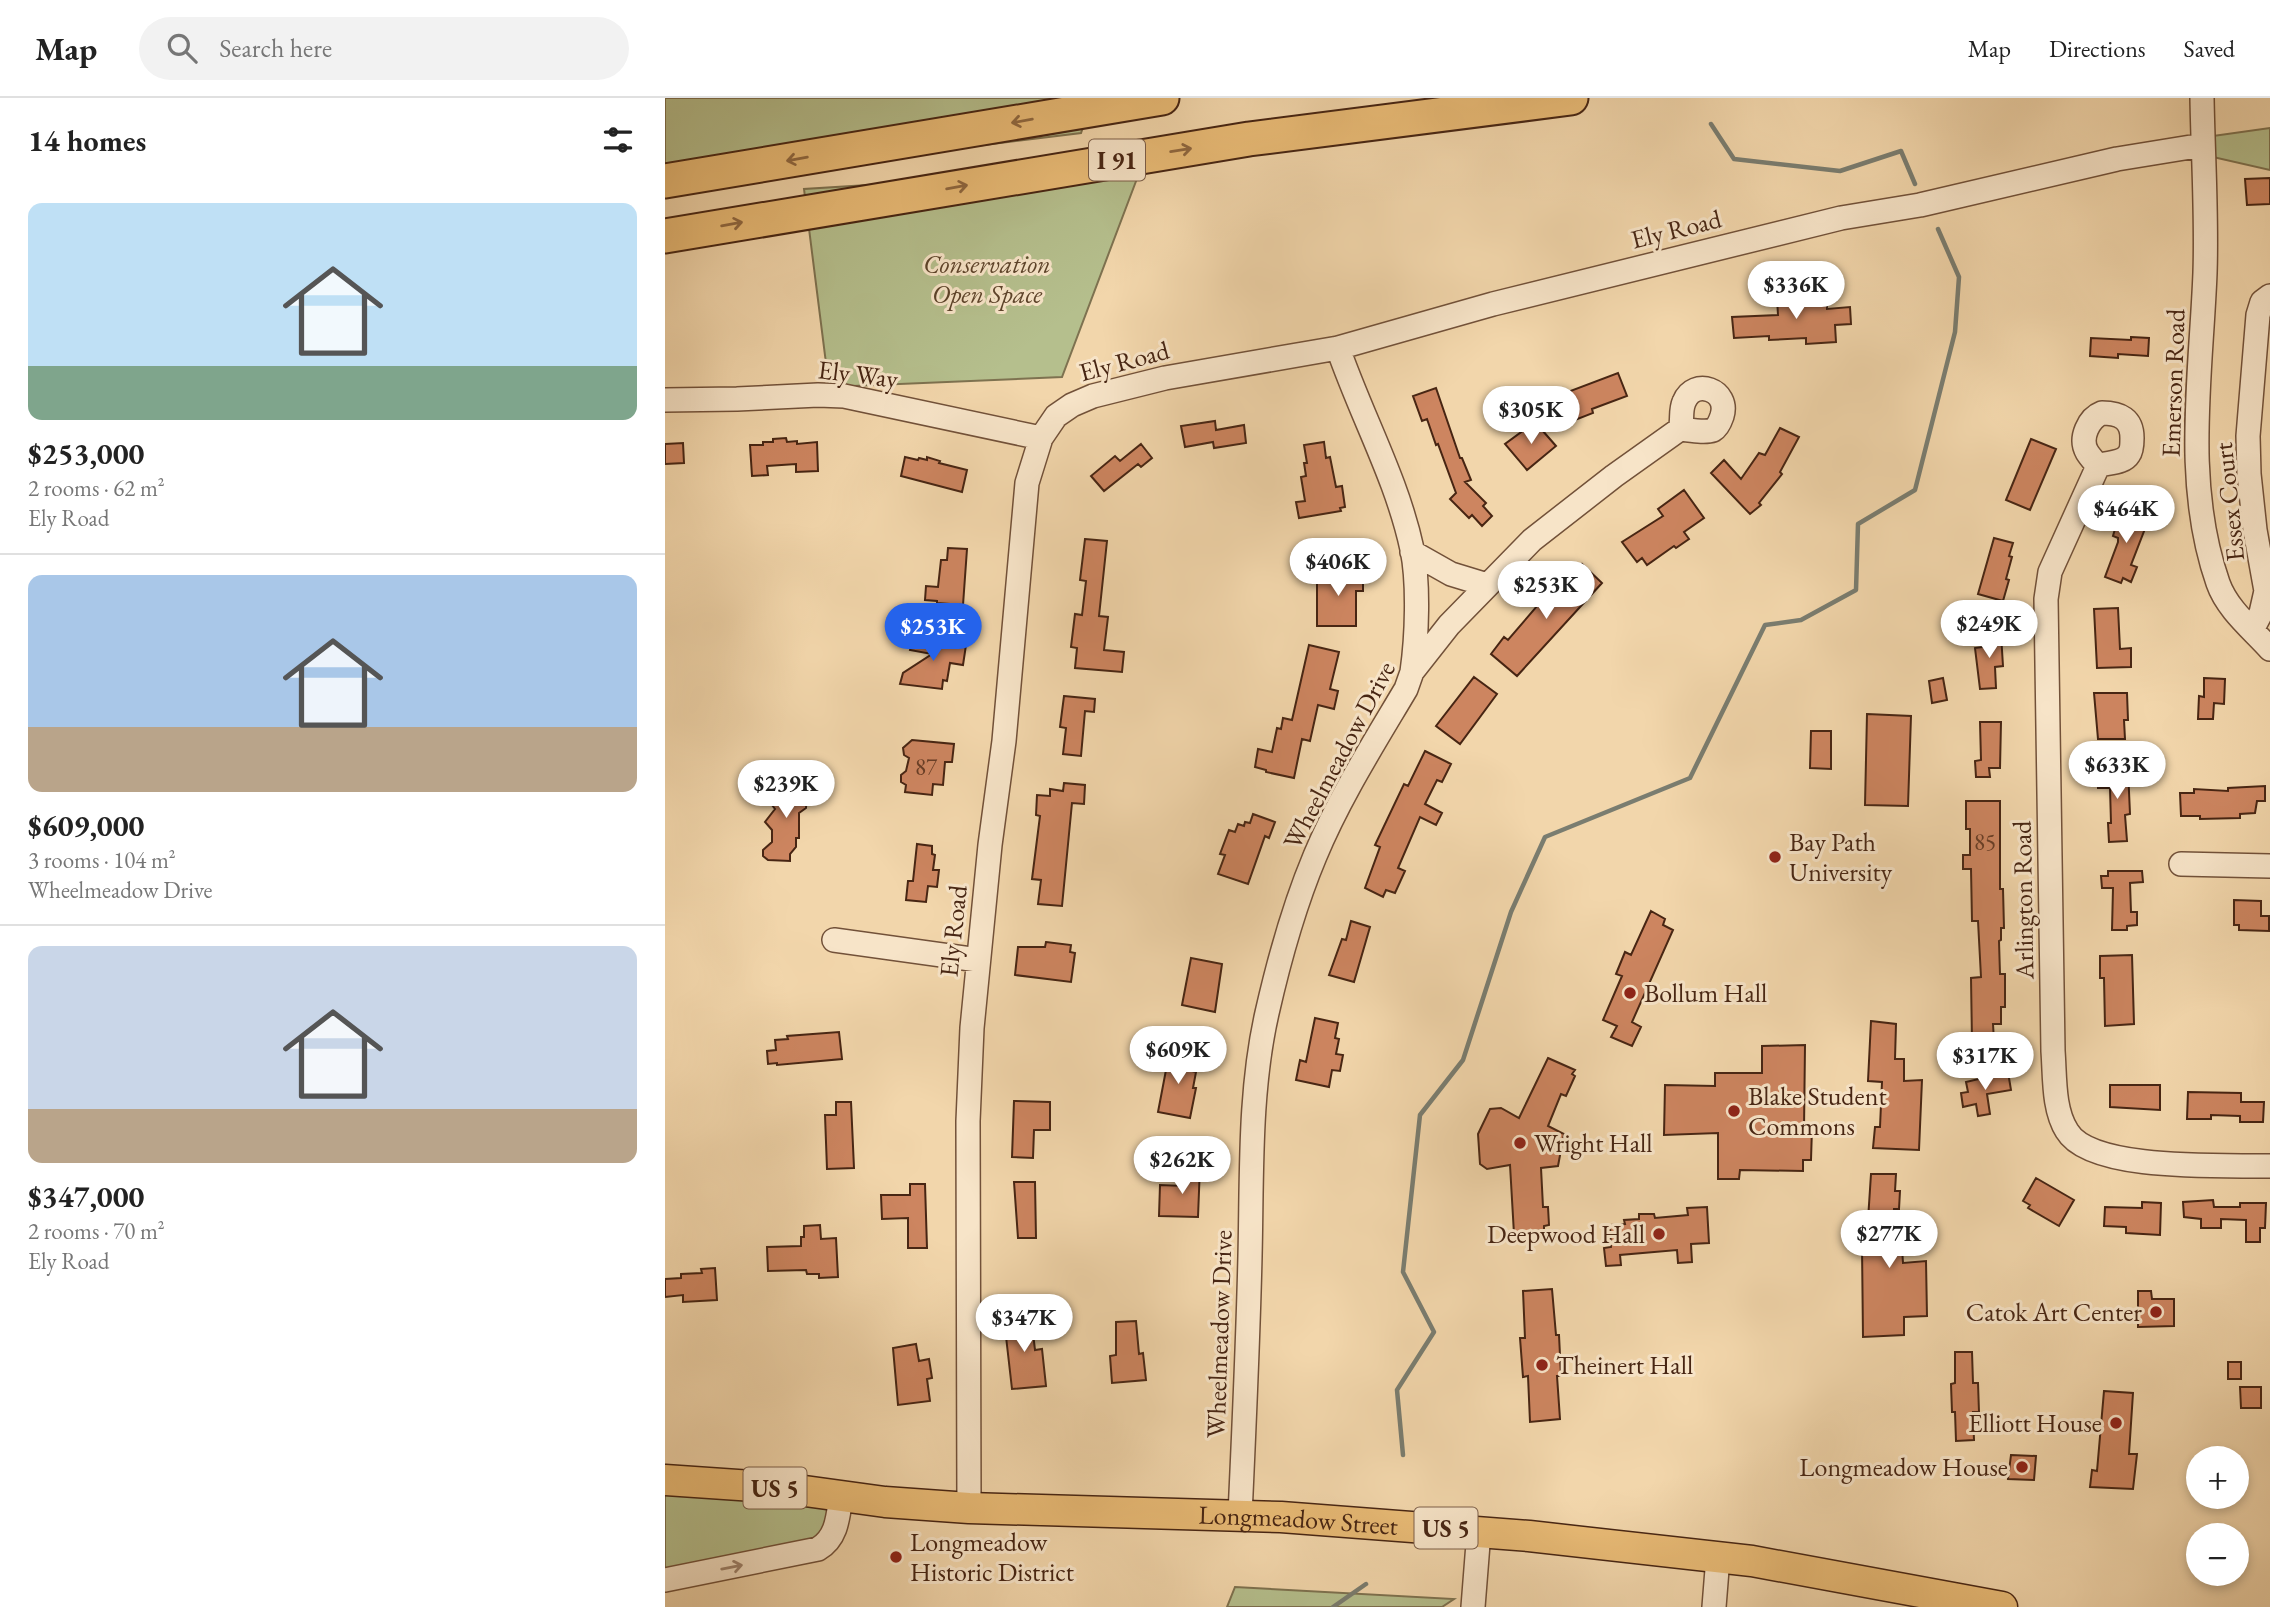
<!DOCTYPE html>
<meta charset="utf-8">
<style>
body{margin:0;font-family:"EB Garamond",serif;background:#f2f2f2;color:#222;height:100vh;display:flex;flex-direction:column;font-size:26px;white-space:nowrap}
*{box-sizing:border-box;margin:0}
p{font-size:23px;color:#767676}
.icon{flex:none;width:38px;height:38px;fill:none;stroke:currentColor;stroke-width:2;stroke-linecap:round;stroke-linejoin:round}
.map{position:relative;flex:1;overflow:hidden}
.drawer{display:flex;flex-direction:column;background:#fff;width:665px}
.drawer>*{flex:none}
.fabs{position:absolute;left:1521px;top:1348px;display:grid;gap:14px}
.fabs a{display:grid;place-items:center;width:63px;height:63px;border-radius:50%;background:#fff;box-shadow:0 4px 10px #0003;font-size:35px}
.price{position:absolute;translate:-50% -60px;padding:0 16px;border-radius:24px;background:#fff;color:#222;font-size:23px;line-height:46px;filter:drop-shadow(0 2px 4px #0008)}
.price::after{content:'';position:absolute;left:50%;top:42px;width:21px;height:16px;margin-left:-10px;background:inherit;clip-path:polygon(0 0,100% 0,50% 100%)}
.price.on{background:#2563eb;color:#fff}
ul{padding:0;list-style:none}
li{display:grid;align-content:center;gap:14px;height:371px;padding:0 28px}
li+li{border-top:2px solid #e0e0e0}
li span{display:grid;place-items:center;height:217px;border-radius:14px;color:#555}
li>.icon{margin-inline-start:auto}
span .icon{width:126px;height:126px;fill:#fffc;stroke-width:1}
li b{font-size:30px}
h2{display:flex;justify-content:space-between;align-items:center;height:84px;padding:0 28px;font-size:30px}
header{display:flex;align-items:center;gap:42px;box-sizing:border-box;height:98px;padding:0 35px;background:#fff;border-bottom:2px solid #e0e0e0}
header strong{font-size:33px}
nav{display:flex;gap:38px;margin-inline-start:auto;font-size:24px}
.search{width:490px;height:63px;background:#f2f2f2;display:flex;align-items:center;gap:18px;box-sizing:border-box;padding:0 24px;border-radius:38px;color:#767676;font-size:26px}
main{display:flex;flex:1;min-height:0}
.map>svg:first-child{display:block}
</style>
<header>
<strong>Map</strong>
<div class="search"><svg class="icon" aria-label="search" viewBox="0 0 24 24"><circle cx="10" cy="10" r="6"/><path d="M15 15l6 6"/></svg>Search here</div>
<nav><a>Map</a><a>Directions</a><a>Saved</a></nav>
</header>
<main>
<section class="drawer">
<h2>14 homes<svg class="icon" aria-label="filters" viewBox="0 0 24 24"><path d="M4 7h16M4 17h16"/><circle cx="9" cy="7" r="2"/><circle cx="15" cy="17" r="2"/></svg></h2>
<ul>
<li><span style="background:linear-gradient(#bfe0f5 75%,#7fa58c 0)"><svg class="icon" aria-label="home" viewBox="0 0 24 24"><path d="M3 11l9-7 9 7M6 9v11h12V9"/></svg></span><div><b>$253,000</b><p>2 rooms · 62 m²</p><p>Ely Road</p></div></li>
<li><span style="background:linear-gradient(#a9c7e8 70%,#b9a48a 0)"><svg class="icon" aria-label="home" viewBox="0 0 24 24"><path d="M3 11l9-7 9 7M6 9v11h12V9"/></svg></span><div><b>$609,000</b><p>3 rooms · 104 m²</p><p>Wheelmeadow Drive</p></div></li>
<li><span style="background:linear-gradient(#c9d6e8 75%,#b9a48a 0)"><svg class="icon" aria-label="home" viewBox="0 0 24 24"><path d="M3 11l9-7 9 7M6 9v11h12V9"/></svg></span><div><b>$347,000</b><p>2 rooms · 70 m²</p><p>Ely Road</p></div></li>
</ul>
</section>
<div class="map">
<svg width="1605" height="1509" viewBox="0 0 1605 1509">
<rect width="100%" height="100%" fill="#f2d6ab"/>
<filter id="stains"><feTurbulence type="fractalNoise" baseFrequency=".00286" numOctaves="4"/><feColorMatrix values="0 0 0 0 .2 0 0 0 0 .09 0 0 0 0 .02 0 0 0 .5 -.17"/></filter>
<radialGradient id="worn" r=".72"><stop offset=".6" stop-color="#630" stop-opacity="0"/><stop offset="1" stop-color="#630" stop-opacity=".3"/></radialGradient>
<path fill="#b5bf8d" stroke="#7e7250" stroke-width="2" d="M0 0H428L416 35 70 78 0 90Z
M1605 30V72L1491 46Z
M476 70 397 279 164 289 139 91Z
M0 1382 176 1398 168 1437 0 1482Z
M570 1489 789 1501 777 1509H562Z"/>
<g fill="none" stroke-linecap="round" stroke-linejoin="round">
<path stroke="#7a7d70" stroke-width="4.5" d="M1046 26 1069 61 1175 73 1236 53 1250 86
M738 1357 732 1292 769 1234 738 1174 755 1017 798 962 846 814 880 739 1025 680 1100 527 1136 522 1191 492 1193 426 1250 392 1290 234 1294 179 1273 131
M668 1509 701 1486"/>
</g>
<path fill="#cd8560" stroke="#472513" stroke-width="2" d="M1605 80V106L1582 107 1580 81Z
M1158 197V204L1162 203V211L1185 209 1186 226 1170 227 1171 244 1141 246V240L1104 242V238L1069 240 1067 219 1113 217 1112 200Z
M1466 239 1484 240 1483 258 1453 256V260L1425 258 1426 240 1466 242Z
M953 275 962 298 927 311 928 315 910 322 900 295Z
M771 290 795 360H797L806 382 800 384 821 405 818 408 827 418 817 428 807 417 804 420 785 401 791 395 773 346 771 347 762 321 757 323 748 298Z
M550 323 551 332 579 327 581 345 549 350 548 344 520 349 516 328Z
M870 324 891 348 862 372 840 346Z
M1115 330 1134 339 1115 374 1117 376 1094 405 1096 407 1085 416 1046 375 1059 362 1076 381 1094 355 1100 357Z
M121 340 122 344 132 343V346L152 344 153 373 131 374V366L102 368 103 377 87 378 85 347H98V344H108V341Z
M1366 341 1391 351 1365 412 1341 402Z
M659 344 661 360 665 359 671 389 677 388 680 409 675 410 676 413 634 420 631 404 640 403 636 379 641 378 639 365H642L639 347Z
M18 345 19 365 0 366V346Z
M476 346 487 360 476 369 473 366 439 393 426 378 450 358 455 363Z
M240 359 253 362 254 360 262 362V359L275 363 274 365 302 372 297 394 236 378Z
M1019 392 1039 420 1019 434 1024 441 1011 450 1009 448 982 467 977 460 972 464 957 444 998 418 993 411Z
M1458 404 1473 409 1467 423 1481 428 1466 467 1472 469 1466 484 1458 480 1456 485 1440 479 1453 444V440L1448 438Z
M1329 440 1348 445 1344 458 1347 459 1341 481 1344 482 1338 503 1313 496Z
M420 441 442 443 434 518 443 519 439 552 459 554 457 574 410 570 412 550 406 549 410 516 417 517 421 483 415 482Z
M283 450 302 451 298 507 272 505V503L260 502 261 488 273 489 276 462H282Z
M917 466 937 485 852 578 826 556 839 539 843 542 890 487 893 491Z
M680 471H698V493H691V528H652V476H680Z
M1453 510 1455 551 1466 550V569L1432 570 1429 511Z
M1336 536 1338 568 1330 569 1331 590 1315 591 1310 550 1318 549 1317 537Z
M248 538 301 547 298 567 285 565 282 583 278 582 277 591 235 586 238 575 267 556 245 552Z
M644 547 674 554 665 591 673 593 669 611 653 607 645 643 637 641 629 680 601 674V672L590 669 593 651 607 654 612 630 616 631 618 620 627 622Z
M809 579 832 596 795 646 771 628Z
M1278 580 1282 602 1267 605 1264 583Z
M1539 580 1560 581 1559 606 1549 605 1548 621H1533L1534 598 1539 599Z
M1429 595H1462L1463 622H1459L1460 641H1433Z
M399 598 430 601 429 614 420 613 416 658 398 656 401 630 395 629Z
M1202 616 1246 618 1243 708 1200 707Z
M1315 624H1336L1335 670H1324L1325 679H1311L1310 663 1316 662Z
M1146 633H1166V671L1145 670Z
M247 642 289 646 287 664H280L278 687 268 686 267 697 240 694 241 687 236 684V677L241 673 244 660 239 657 238 650Z
M760 653 786 666 777 684 772 682 760 706 777 715 771 727 755 719 733 770 740 773 730 795 721 792 718 799 700 790 715 749 710 747 739 686 743 688Z
M1463 671 1465 716 1460 717 1462 743 1444 744 1443 725H1446L1445 690H1433L1432 672Z
M120 682 143 683 141 710 134 715V740H131V749L125 756V763L103 762 98 758V752L107 744V732L100 724 110 711 101 699 106 694H120Z
M399 685 420 687 419 706 407 705 397 808 373 806 376 782 367 781 375 718 371 717 372 697 385 698V691L398 693Z
M1600 688V703H1592L1590 715 1575 716V720L1535 721V718H1516L1515 695H1529V691L1563 693V690Z
M1301 703H1335V791H1338L1339 830H1336V842L1334 843 1335 876H1340V909H1336V926H1328L1329 943H1307L1306 880 1316 879 1313 823H1307L1306 771H1298V757H1305V731H1301Z
M588 716 610 724 604 740 600 738 583 786 553 776 560 757 555 756 564 732 570 734 573 726 579 728 580 724 585 725Z
M252 746 267 748V756L270 757 268 772H274L272 789 263 788 261 804 241 802 243 783H248Z
M1443 773H1477L1478 784 1465 785 1466 814H1472V827L1462 828V832H1447L1448 790H1437L1436 778H1443Z
M1569 802 1596 803V818H1604V833L1574 832V827H1569Z
M986 813 1000 821 998 827 1008 832 967 924 976 929 967 948 946 939 952 928 938 922 957 878 951 876 960 854 966 857Z
M686 823 705 829 689 884 664 877 677 841 681 842Z
M381 844 406 847 405 854 410 855 406 884 350 877 353 849H380Z
M1467 857 1469 926 1440 928 1439 880H1435V858Z
M526 860 557 866 550 914 517 907Z
M650 920 673 925 670 940 674 941 671 956 678 957 675 973 667 972 664 989 631 982 635 962 641 964Z
M1206 923 1231 926 1230 961H1239V983L1257 982 1254 1052 1208 1050 1210 1029H1215L1217 984 1203 983Z
M174 934 177 961 112 967V965L103 966 102 953 111 952 110 942 123 941 122 938Z
M1140 947 1139 1031 1147 1030 1146 1062H1138V1073L1075 1072 1074 1081H1053V1035L999 1037 1000 987 1050 988V975H1097V948Z
M505 951 526 955 523 972 531 974 528 990H531L525 1020 493 1014Z
M883 960 910 972 907 976 910 978 901 998 896 996 883 1028 899 1036 893 1068 876 1070 878 1109H883L884 1127 879 1128V1132L849 1136 845 1067 822 1071 815 1066 813 1036 825 1011 836 1010 854 1020Z
M1343 974 1346 992 1322 996 1325 1016 1313 1018 1311 1006 1298 1009 1296 995 1303 994 1301 984Z
M1445 987H1495V1012L1445 1009Z
M1523 994 1576 995V1004H1599L1598 1024H1575V1018L1546 1017V1021H1522Z
M349 1003 385 1004V1032H369L368 1060 347 1059Z
M171 1004H186L189 1070 162 1071 160 1017H171Z
M520 1068H535L533 1119 494 1118 495 1087 519 1088Z
M1206 1076H1231L1230 1093H1235L1234 1111H1229L1226 1149 1237 1150 1238 1165 1261 1163 1262 1218 1239 1219V1237L1198 1239 1197 1149H1211L1212 1122H1203Z
M1371 1080 1409 1102 1394 1128 1363 1110 1365 1107 1358 1103Z
M349 1084H370L371 1140H353Z
M245 1086H260L262 1150H243V1120L217 1121 216 1097H245Z
M1548 1102 1549 1109H1575V1105H1601L1600 1130H1595V1144H1581V1122L1556 1121V1130H1536V1121L1519 1119 1518 1104Z
M1477 1104 1496 1105 1495 1137 1461 1135V1129L1439 1128 1440 1109 1477 1110Z
M1042 1109 1044 1145 1026 1146 1027 1164 1013 1165 1012 1152 955 1157 956 1167 941 1168 939 1150 946 1149 945 1127 960 1126 959 1122 974 1121V1116H989L990 1120 1023 1117 1022 1110Z
M155 1127 156 1141 171 1140 173 1179 154 1180V1176H142L141 1172 103 1173 102 1149 136 1148V1139H139V1128Z
M50 1170 52 1202 18 1204V1197L0 1199V1181L16 1180V1176L37 1175 36 1171Z
M887 1191 891 1237H894L896 1278H892L895 1321 865 1324 863 1278 858 1279 855 1240H860L858 1193Z
M1473 1193H1486L1487 1201H1509V1228L1473 1229Z
M366 1218 370 1252 377 1251 381 1288 347 1291 339 1221Z
M471 1223 474 1256 478 1255 481 1282 447 1285 445 1258 451 1257V1224Z
M251 1246 254 1263 264 1261 267 1280 262 1281 265 1303 233 1307 228 1250Z
M1290 1254H1307L1308 1285H1313L1314 1314H1308L1309 1342 1291 1343 1290 1314H1287L1286 1286 1290 1285Z
M1563 1264H1576V1281H1563Z
M1575 1289H1596V1310H1576Z
M1439 1293 1468 1295 1464 1356H1472L1468 1391 1425 1389 1427 1372 1432 1373Z
M1346 1357 1371 1358 1369 1382 1343 1381Z"/>
<g fill="none" stroke-linecap="round" stroke-linejoin="round">
<g stroke="#725139" stroke-width="26">
<path id="minor" d="M1537 0C1538 58 1542 117 1540 175 1536 278 1518 385 1553 485 1562 511 1587 531 1605 551
M673 250C696 317 732 381 747 451 754 485 752 539 747 574
M0 302 72 301 153 297 179 298 376 340
M1437 315C1455 315 1467 321 1467 340 1467 345 1467 352 1464 356 1458 366 1442 364 1433 368 1429 363 1425 359 1422 354 1414 340 1424 320 1437 315Z
M1433 368 1385 474 1381 501 1388 953C1390 979 1388 1011 1402 1033 1426 1074 1561 1067 1605 1068
M747 454 786 476 822 487
M1587 532 1596 515 1601 493 1590 432 1584 376 1583 338 1593 217 1597 204 1605 198
M1516 766 1605 768
M169 842 313 862
M304 1410 303 1023 307 930 325 747 339 643 362 385 376 340 391 318 407 307 428 298 500 280 673 250 828 206 1176 120 1255 107 1452 61 1538 47
M575 1417C579 1331 583 1244 585 1158 587 1078 584 994 602 915 614 862 629 808 650 758 674 700 709 645 741 591L747 574 784 527 867 442 949 378 1015 331C1018 323 1015 313 1019 304 1029 279 1065 292 1057 318 1055 324 1053 329 1048 332 1040 335 1025 332 1015 331
M0 1482 153 1451C172 1440 173 1419 176 1398
M808 1509 814 1433
M1049 1509 1053 1459"/>
</g>
<g stroke="#472513" stroke-width="33">
<g id="major">
<path id="s1" d="M0 1382 118 1390 220 1404 304 1410 616 1419 864 1438 1087 1463 1337 1509"/>
</g>
</g>
<g stroke="#472513" stroke-width="37">
<path id="highway" d="M0 83 497 0
M0 138 584 41 906 0"/>
</g>
<use href="#minor" stroke="#f7e4c8" stroke-width="23"/>
<use href="#major" stroke="#e9bb76" stroke-width="30"/>
<use href="#highway" stroke="#e9bb76" stroke-width="33"/>
</g>
<defs><path id="oneway-shaft" d="M-6 0H5M1.5-3L5.5 0L1.5 3" fill="none" stroke-width="1.6" stroke-linecap="round" stroke-linejoin="round" transform="scale(1.75)"/></defs>
<g stroke="#906840">
<use href="#oneway-shaft" transform="translate(357 23) rotate(170)"/>
<use href="#oneway-shaft" transform="translate(516 52) rotate(-9)"/>
<use href="#oneway-shaft" transform="translate(132 61) rotate(170)"/>
<use href="#oneway-shaft" transform="translate(292 89) rotate(-10)"/>
<use href="#oneway-shaft" transform="translate(67 126) rotate(-10)"/>
</g>
<use stroke="#9f846e" href="#oneway-shaft" transform="translate(67 1469) rotate(-11)"/>
<g fill="#8f2418" stroke="#f7e4c8" stroke-width="2.5">
<circle cx="1110" cy="759" r="7"/>
<circle cx="965" cy="895" r="7"/>
<circle cx="1069" cy="1013" r="7"/>
<circle cx="855" cy="1045" r="7"/>
<circle cx="994" cy="1136" r="7"/>
<circle cx="1491" cy="1214" r="7"/>
<circle cx="877" cy="1267" r="7"/>
<circle cx="1451" cy="1325" r="7"/>
<circle cx="1357" cy="1369" r="7"/>
<circle cx="231" cy="1459" r="7"/>
</g>
<g text-anchor="middle" dominant-baseline="central" stroke-width="6" stroke-linejoin="round" paint-order="stroke">
<g font-size="23" fill="#683d26">
<text x="261" y="669">87</text>
<text x="1320" y="744">85</text>
</g>
<g fill="#f7e4c8" stroke="#7c5e49" stroke-width="2">
<rect x="424" y="41.5" width="56" height="41" rx="5"/>
<rect x="78.5" y="1369.5" width="63" height="41" rx="5"/>
<rect x="749.5" y="1409.5" width="63" height="41" rx="5"/>
</g>
<g font-size="24" font-weight="bold" fill="#472513">
<text x="452" y="62">I 91</text>
<text x="110" y="1390">US 5</text>
<text x="781" y="1430">US 5</text>
</g>
<g font-size="26" fill="#472513" stroke="#f7e4c8">
<text transform="translate(1011 131) rotate(-14)">Ely Road</text>
<text transform="translate(459 263) rotate(-15)">Ely Road</text>
<text transform="translate(193 276) rotate(7)">Ely Way</text>
<text transform="translate(1508 285) rotate(-88)">Emerson Road</text>
<text transform="translate(1564 404) rotate(-96)">Essex Court</text>
<text transform="translate(674 657) rotate(-62)">Wheelmeadow Drive</text>
<text transform="translate(1358 802) rotate(-91)">Arlington Road</text>
<text transform="translate(288 833) rotate(-84)">Ely Road</text>
<text transform="translate(554 1236) rotate(-88)">Wheelmeadow Drive</text>
<text stroke="none"><textPath href="#s1" startOffset="635">Longmeadow Street</textPath></text>
</g>
<g font-size="26" font-style="italic" fill="#5d442b" stroke="#f7e4c8">
<text x="322" y="166">Conservation<tspan x="322" dy="30">Open Space</tspan></text>
</g>
<g font-size="26" fill="#472513" stroke="#f7e4c8" text-anchor="start">
<text x="1124" y="744">Bay Path<tspan x="1124" dy="30">University</tspan></text>
<text x="979" y="895">Bollum Hall</text>
<text x="1083" y="998">Blake Student<tspan x="1083" dy="30">Commons</tspan></text>
<text x="869" y="1045">Wright Hall</text>
<text x="980" y="1136" text-anchor="end">Deepwood Hall</text>
<text x="1477" y="1214" text-anchor="end">Catok Art Center</text>
<text x="891" y="1267">Theinert Hall</text>
<text x="1437" y="1325" text-anchor="end">Elliott House</text>
<text x="1343" y="1369" text-anchor="end">Longmeadow House</text>
<text x="245" y="1444">Longmeadow<tspan x="245" dy="30">Historic District</tspan></text>
</g>
</g>
<rect width="100%" height="100%" filter="url(#stains)"/>
<rect width="100%" height="100%" fill="url(#worn)"/>
</svg>
<div class="fabs">
<a>+</a>
<a>−</a>
</div>
<b class="price" style="left:1131px;top:223px">$336K</b>
<b class="price" style="left:866px;top:348px">$305K</b>
<b class="price" style="left:1461px;top:447px">$464K</b>
<b class="price" style="left:673px;top:500px">$406K</b>
<b class="price" style="left:881px;top:523px">$253K</b>
<b class="price" style="left:1324px;top:562px">$249K</b>
<b class="price on" style="left:268px;top:565px">$253K</b>
<b class="price" style="left:1452px;top:703px">$633K</b>
<b class="price" style="left:121px;top:722px">$239K</b>
<b class="price" style="left:513px;top:988px">$609K</b>
<b class="price" style="left:1320px;top:994px">$317K</b>
<b class="price" style="left:517px;top:1098px">$262K</b>
<b class="price" style="left:1224px;top:1172px">$277K</b>
<b class="price" style="left:359px;top:1256px">$347K</b>
</div>
</main>
